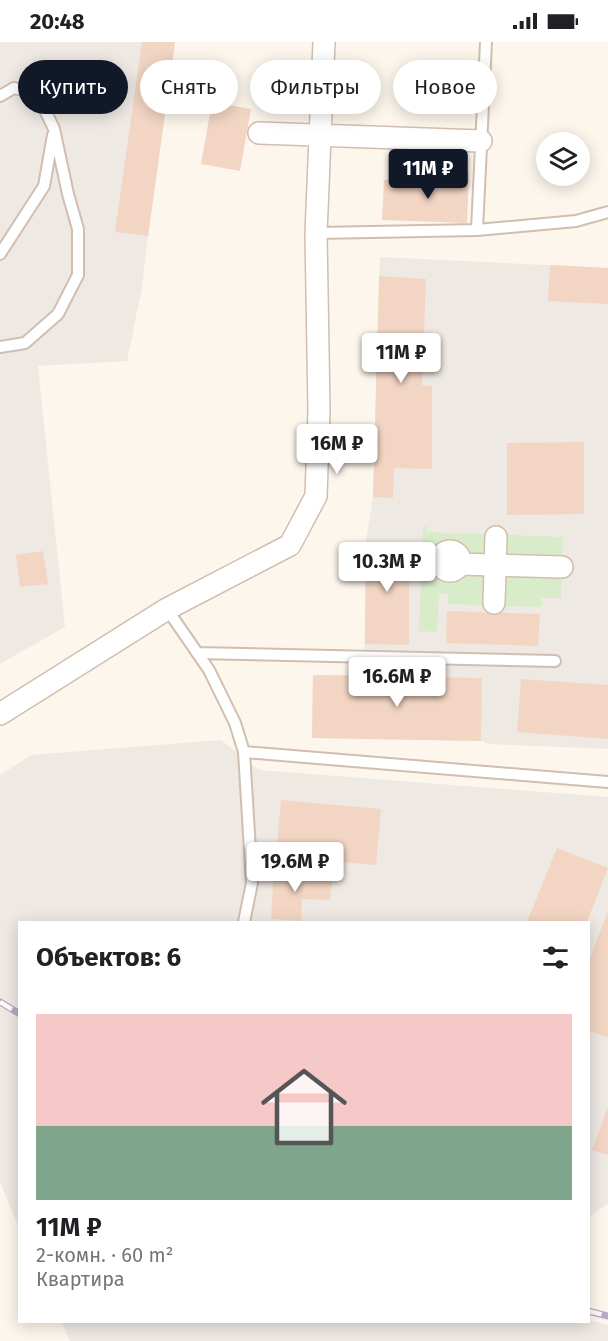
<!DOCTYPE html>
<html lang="ru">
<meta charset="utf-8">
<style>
body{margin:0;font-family:"Fira Sans",sans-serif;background:#f6f6f6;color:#202124;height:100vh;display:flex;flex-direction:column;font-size:22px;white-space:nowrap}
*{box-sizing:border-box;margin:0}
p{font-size:20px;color:#757577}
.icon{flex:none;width:33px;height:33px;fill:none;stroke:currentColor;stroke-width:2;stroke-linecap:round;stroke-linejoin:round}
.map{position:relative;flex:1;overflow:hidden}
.panel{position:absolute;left:18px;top:879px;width:572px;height:402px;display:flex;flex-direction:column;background:#fff;border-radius:0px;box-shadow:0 3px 15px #0003}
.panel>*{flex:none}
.top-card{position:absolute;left:18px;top:18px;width:573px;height:54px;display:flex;gap:12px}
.tools{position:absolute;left:536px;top:90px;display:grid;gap:12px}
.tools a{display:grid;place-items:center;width:54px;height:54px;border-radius:50%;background:#fff;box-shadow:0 3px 15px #0003;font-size:30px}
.price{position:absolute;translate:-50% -51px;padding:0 14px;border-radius:6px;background:#fff;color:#222;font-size:20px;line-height:39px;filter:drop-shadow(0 2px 3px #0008)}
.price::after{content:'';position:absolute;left:50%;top:36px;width:18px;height:14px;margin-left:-9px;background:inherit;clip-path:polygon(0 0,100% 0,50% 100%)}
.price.current{background:#111827;color:#fff}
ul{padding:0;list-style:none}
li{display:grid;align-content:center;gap:12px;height:318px;padding:0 18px}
li span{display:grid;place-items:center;height:186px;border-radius:0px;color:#555}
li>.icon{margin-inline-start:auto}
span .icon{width:108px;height:108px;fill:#fffc;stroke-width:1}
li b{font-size:26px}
h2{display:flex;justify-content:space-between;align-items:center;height:72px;padding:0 18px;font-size:26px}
.chip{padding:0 21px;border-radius:27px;background:#fff;box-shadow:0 3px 15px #0003;font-size:21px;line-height:54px}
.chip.current{background:#111827;color:#fff}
.status{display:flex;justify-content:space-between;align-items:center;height:42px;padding:0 30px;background:#fff;direction:ltr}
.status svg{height:16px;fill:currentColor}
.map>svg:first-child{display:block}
</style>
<div class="status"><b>20:48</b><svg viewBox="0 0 49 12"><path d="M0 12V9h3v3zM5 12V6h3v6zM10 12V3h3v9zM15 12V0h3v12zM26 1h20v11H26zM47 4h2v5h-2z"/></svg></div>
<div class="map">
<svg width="608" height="1299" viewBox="0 0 608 1299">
<rect width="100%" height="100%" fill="#fdf6ec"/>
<path fill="#efe9e4" d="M0 0H175L148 194 142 245 127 319 38 324 65 585 0 622Z
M380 215 608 226V707L489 702 481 699 312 696 313 633H364L366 500 373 455Z
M221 698 259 728 608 755V1162L588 1176V880H20L19 1186 0 1140V733L31 713Z
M588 1278 608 1283V1299H70L61 1280Z"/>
<path fill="#d8ecc9" d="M423 484 427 485V490L563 495 561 556H541V565L448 562V552H439L437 590 419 589Z"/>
<path fill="#f3d5c3" d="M142 0H175L148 194 115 190Z
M212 60 251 67 240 129 201 122Z
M445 130 469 131 467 181 382 178 384 138 419 140V135H431L433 140H445Z
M550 223 608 226V262L548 259Z
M379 234 426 237 422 343 432 344V427L394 426 393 456 373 455Z
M584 400V472L507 473V401Z
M366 500H409V603L365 602Z
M43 509 48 542 20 545 16 513Z
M447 569 540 572 538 604 446 601Z
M313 633 482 636 481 699 312 696Z
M521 637 608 643V697L517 690Z
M281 758 381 767 376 823 276 814Z
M557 806 608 826 587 880H527Z
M274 823 287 824V834L297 835V827H308V837L332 839 330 858 302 857 301 879 271 877Z
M608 869V996L588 988V921Z
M608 1065V1113L592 1108Z"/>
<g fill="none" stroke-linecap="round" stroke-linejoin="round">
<g stroke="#d1beb0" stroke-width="14">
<path id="lane" d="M0 54 14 46 37 51 54 87 68 152 78 187V233L58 272 25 301 0 305
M477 188 486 0
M316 191 477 188 576 179 608 170
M0 212 44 144 53 93
M167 567 209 628 235 681 244 710 252 841 244 880
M197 611 555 619
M244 710 608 740"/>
</g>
<g stroke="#d1beb0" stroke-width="24">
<path id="street" d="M259 91 481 99
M440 519a10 10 0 1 1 20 0a10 10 0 1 1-20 0Z
M460 522 562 525
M494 561 496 495
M0 672 167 567 290 503 316 454 319 368 316 191 324 0"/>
</g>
<use href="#lane" stroke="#fff" stroke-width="10"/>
<use href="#street" stroke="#fff" stroke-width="21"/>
<g stroke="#b9a8c9" stroke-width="7">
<path id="rail" d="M0 960 20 972
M588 1269 608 1274"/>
</g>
<use href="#rail" stroke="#fffaf3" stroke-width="4.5" stroke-dasharray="14" stroke-linecap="butt"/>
</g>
</svg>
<div class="tools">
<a><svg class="icon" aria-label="layers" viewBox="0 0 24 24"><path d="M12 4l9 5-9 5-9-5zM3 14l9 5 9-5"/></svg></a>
</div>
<b class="price current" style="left:428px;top:158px">11M ₽</b>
<b class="price" style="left:401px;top:342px">11M ₽</b>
<b class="price" style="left:337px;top:433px">16M ₽</b>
<b class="price" style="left:387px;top:551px">10.3M ₽</b>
<b class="price" style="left:397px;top:666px">16.6M ₽</b>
<b class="price" style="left:295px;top:851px">19.6M ₽</b>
<div class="top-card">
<a class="chip current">Купить</a>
<a class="chip">Снять</a>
<a class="chip">Фильтры</a>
<a class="chip">Новое</a>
</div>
<section class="panel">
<h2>Объектов: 6<svg class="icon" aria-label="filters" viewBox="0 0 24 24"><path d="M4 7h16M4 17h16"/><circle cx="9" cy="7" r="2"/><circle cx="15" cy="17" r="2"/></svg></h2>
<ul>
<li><span style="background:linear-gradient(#f6c9c9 60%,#7fa58c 0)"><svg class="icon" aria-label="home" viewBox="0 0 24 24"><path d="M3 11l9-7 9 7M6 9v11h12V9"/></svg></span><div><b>11M ₽</b><p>2-комн. · 60 m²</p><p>Квартира</p></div></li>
</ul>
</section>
</div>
